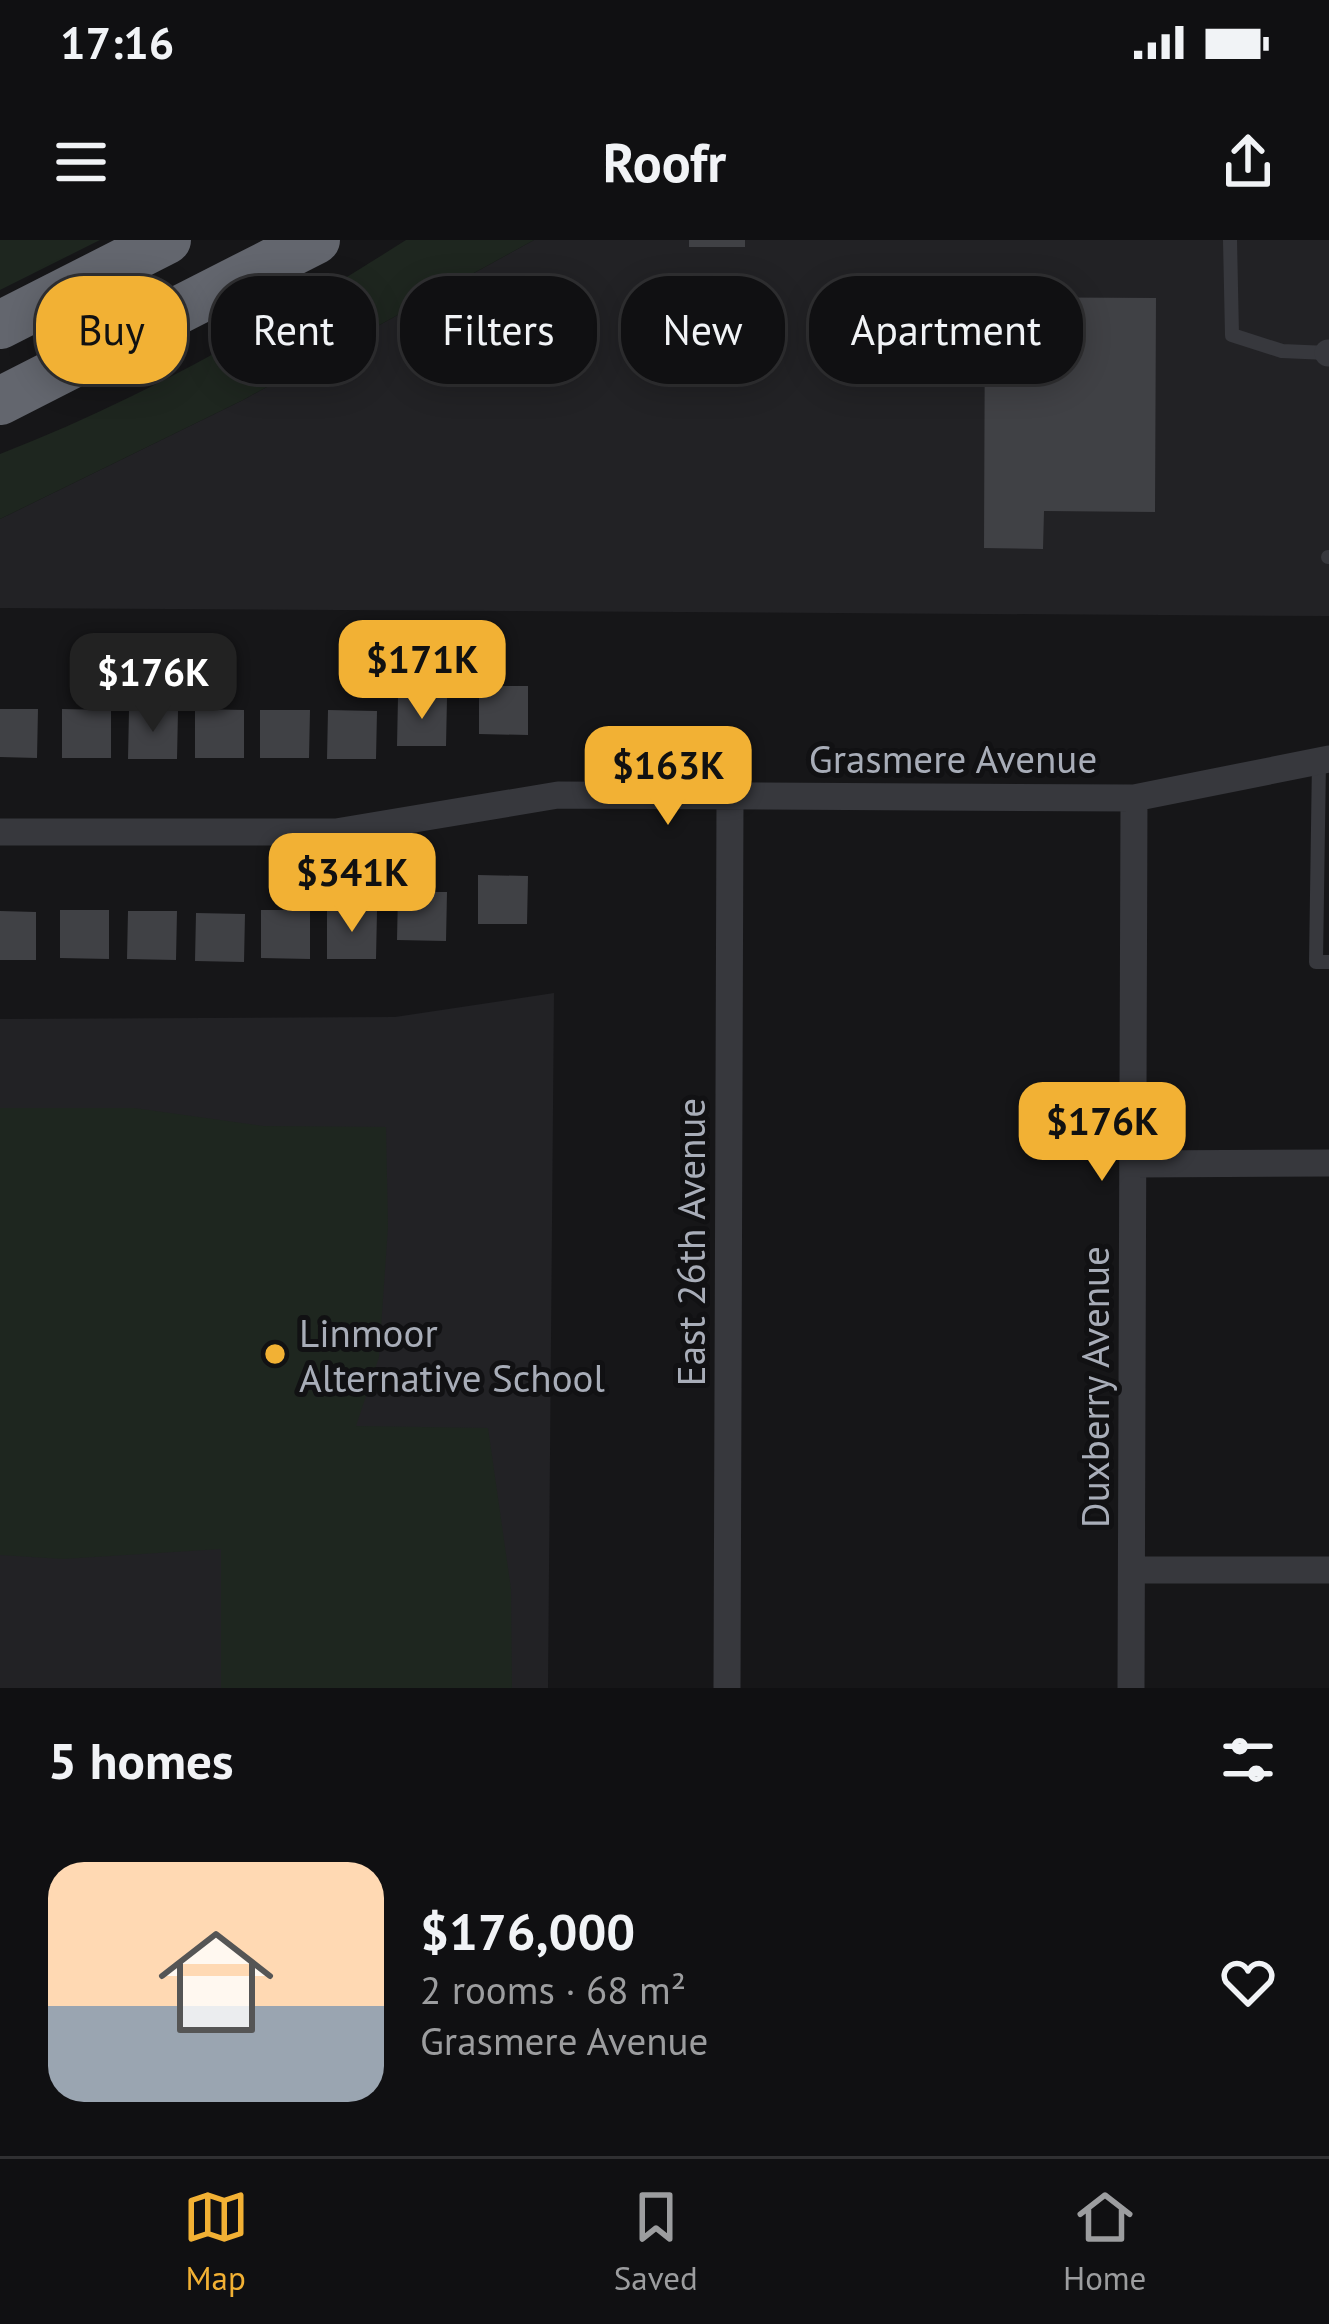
<!DOCTYPE html>
<meta charset="utf-8">
<style>
body{margin:0;font-family:"PT Sans",sans-serif;background:#1e1e20;color:#f1f3f6;height:100vh;display:flex;flex-direction:column;font-size:45px;white-space:nowrap}
*{box-sizing:border-box;margin:0}
p{font-size:39px;color:#9c9d9f}
.icon{flex:none;width:66px;height:66px;fill:none;stroke:currentColor;stroke-width:2;stroke-linecap:round;stroke-linejoin:round}
.map{position:relative;height:1448px;overflow:hidden}
.details{display:flex;flex-direction:column;background:#101012;flex:1}
.details>*{flex:none}
.top-card{position:absolute;left:36px;top:36px;width:1257px;height:108px;display:flex;gap:24px}
.price{position:absolute;translate:-50% -102px;padding:0 27px;border-radius:24px;background:#f2b134;color:#111;font-size:39px;line-height:78px;filter:drop-shadow(0 3px 6px #0008)}
.price::after{content:'';position:absolute;left:50%;top:72px;width:36px;height:27px;margin-left:-18px;background:inherit;clip-path:polygon(0 0,100% 0,50% 100%)}
.price.current{background:#222;color:#fff}
ul{padding:0;list-style:none}
li{display:flex;align-items:center;gap:36px;height:300px;padding:0 48px}
li+li{border-top:3px solid #303032}
li span{display:grid;place-items:center;flex:none;width:336px;height:240px;border-radius:36px;color:#555}
li>.icon{margin-inline-start:auto}
span .icon{width:144px;height:144px;fill:#fffc;stroke-width:1}
li b{font-size:51px}
h2{display:flex;justify-content:space-between;align-items:center;height:144px;padding:0 48px;font-size:51px}
.pill{padding:0 42px;border-radius:48px;background:#101012;box-shadow:0 6px 30px #0003,0 0 0 3px #303032;font-size:42px;line-height:108px}
.pill.current{background:#f2b134;color:#111}
.status{display:flex;justify-content:space-between;align-items:center;height:84px;padding:0 60px;background:#101012;direction:ltr}
.status svg{height:33px;fill:currentColor}
header{display:flex;justify-content:space-between;align-items:center;height:156px;padding:0 48px;background:#101012;font-size:54px;font-weight:700}
.dock{display:flex;justify-content:space-around;align-items:center;height:168px;border-top:3px solid #303032;background:#101012;font-size:33px;color:#9c9d9f}
.dock a{display:grid;justify-items:center;gap:6px}
.dock .current{color:#f2b134}
.map>svg:first-child{display:block}
</style>
<div class="status"><b>17:16</b><svg viewBox="0 0 49 12"><path d="M0 12V9h3v3zM5 12V6h3v6zM10 12V3h3v9zM15 12V0h3v12zM26 1h20v11H26zM47 4h2v5h-2z"/></svg></div>
<header><svg class="icon" aria-label="menu" viewBox="0 0 24 24"><path d="M4 6h16M4 12h16M4 18h16"/></svg>Roofr<svg class="icon" aria-label="share" viewBox="0 0 24 24"><path d="M12 15V3M7 8l5-5 5 5M5 13v7h14v-7"/></svg></header>
<div class="map">
<svg width="1329" height="1448" viewBox="0 0 1329 1448">
<rect width="100%" height="100%" fill="#161618"/>
<path fill="#222225" d="M534 0H1329V376L0 368V279L243 160Z
M554 753 548 1448H0V779L395 777Z"/>
<path fill="#1e261f" d="M0 0H100L0 50Z
M406 0H534L243 160 0 279V214C142 159 277 82 406 0Z
M0 868H134L263 886 386 887 388 987 379 1117 356 1186 488 1188 511 1349 512 1448H221V1309L63 1319 0 1315Z"/>
<path fill="#404145" d="M689 0H745V7H689Z
M985 57 1156 58 1155 272 1044 271 1043 309 984 308Z
M479 446H528V495L479 494Z
M398 457 447 458 446 506H397Z
M0 469H38L37 518 0 517Z
M62 469 111 470V518H62Z
M195 469 244 470V518H195Z
M129 470 178 471 177 519H128Z
M260 470H310L309 518H260Z
M328 470 377 471 376 519H327Z
M478 635 528 636 527 684H478Z
M398 652H447L446 701 397 700Z
M60 670H109V719L60 718Z
M261 670H310V719L261 718Z
M327 670 377 671 376 719H327Z
M0 671 36 672V720H0Z
M128 671H177L176 720 127 719Z
M196 673 245 674 244 722 195 721Z"/>
<g fill="none" stroke-linecap="round" stroke-linejoin="round">
<path stroke="#37383d" stroke-width="14" d="M1230 0 1232 95 1282 111 1328 113
M1328 317H1329
M1319 520 1316 722H1329"/>
<path stroke="#37383d" stroke-width="27" d="M1328 113H1329
M0 592H336L558 555 1134 558 1329 519
M1133 924 1329 923
M1132 1330H1329
M727 1448 730 557
M1131 1448 1134 558"/>
<path stroke="#63666e" stroke-width="48" d="M0 85 167 0
M0 161 316 0"/>
</g>
<circle fill="#f2b134" stroke="#111113" stroke-width="4.5" cx="275" cy="1114" r="12"/>
<g text-anchor="middle" dominant-baseline="central" stroke-width="10" stroke-linejoin="round" paint-order="stroke">
<g font-size="39" fill="#a8adb8" stroke="#111113">
<text x="953" y="518">Grasmere Avenue</text>
<text transform="translate(690 1002) rotate(-90)">East 26th Avenue</text>
<text transform="translate(1094 1147) rotate(-90)">Duxberry Avenue</text>
</g>
<g font-size="39" fill="#a8adb8" stroke="#111113" text-anchor="start">
<text x="299" y="1092">Linmoor<tspan x="299" dy="45">Alternative School</tspan></text>
</g>
</g>
</svg>
<b class="price" style="left:422px;top:482px">$171K</b>
<b class="price current" style="left:153px;top:495px">$176K</b>
<b class="price" style="left:668px;top:588px">$163K</b>
<b class="price" style="left:352px;top:695px">$341K</b>
<b class="price" style="left:1102px;top:944px">$176K</b>
<div class="top-card">
<a class="pill current">Buy</a>
<a class="pill">Rent</a>
<a class="pill">Filters</a>
<a class="pill">New</a>
<a class="pill">Apartment</a>
</div>
</div>
<section class="details">
<h2>5 homes<svg class="icon" aria-label="filters" viewBox="0 0 24 24"><path d="M4 7h16M4 17h16"/><circle cx="9" cy="7" r="2"/><circle cx="15" cy="17" r="2"/></svg></h2>
<ul>
<li><span style="background:linear-gradient(#ffd9b3 60%,#9aa5b1 0)"><svg class="icon" aria-label="home" viewBox="0 0 24 24"><path d="M3 11l9-7 9 7M6 9v11h12V9"/></svg></span><div><b>$176,000</b><p>2 rooms · 68 m²</p><p>Grasmere Avenue</p></div><svg class="icon" aria-label="heart" viewBox="0 0 24 24"><path d="M12 20l-8-8c-3-5 5-10 8-4 3-6 11-1 8 4z"/></svg></li>
</ul>
</section>
<nav class="dock">
<a class="current"><svg class="icon" aria-label="map" viewBox="0 0 24 24"><path d="M3 6l6-2 6 2 6-2v14l-6 2-6-2-6 2zM9 4v14M15 6v14"/></svg>Map</a>
<a><svg class="icon" aria-label="saved" viewBox="0 0 24 24"><path d="M7 4h10v16l-5-4-5 4z"/></svg>Saved</a>
<a><svg class="icon" aria-label="home" viewBox="0 0 24 24"><path d="M3 11l9-7 9 7M6 9v11h12V9"/></svg>Home</a>
</nav>
